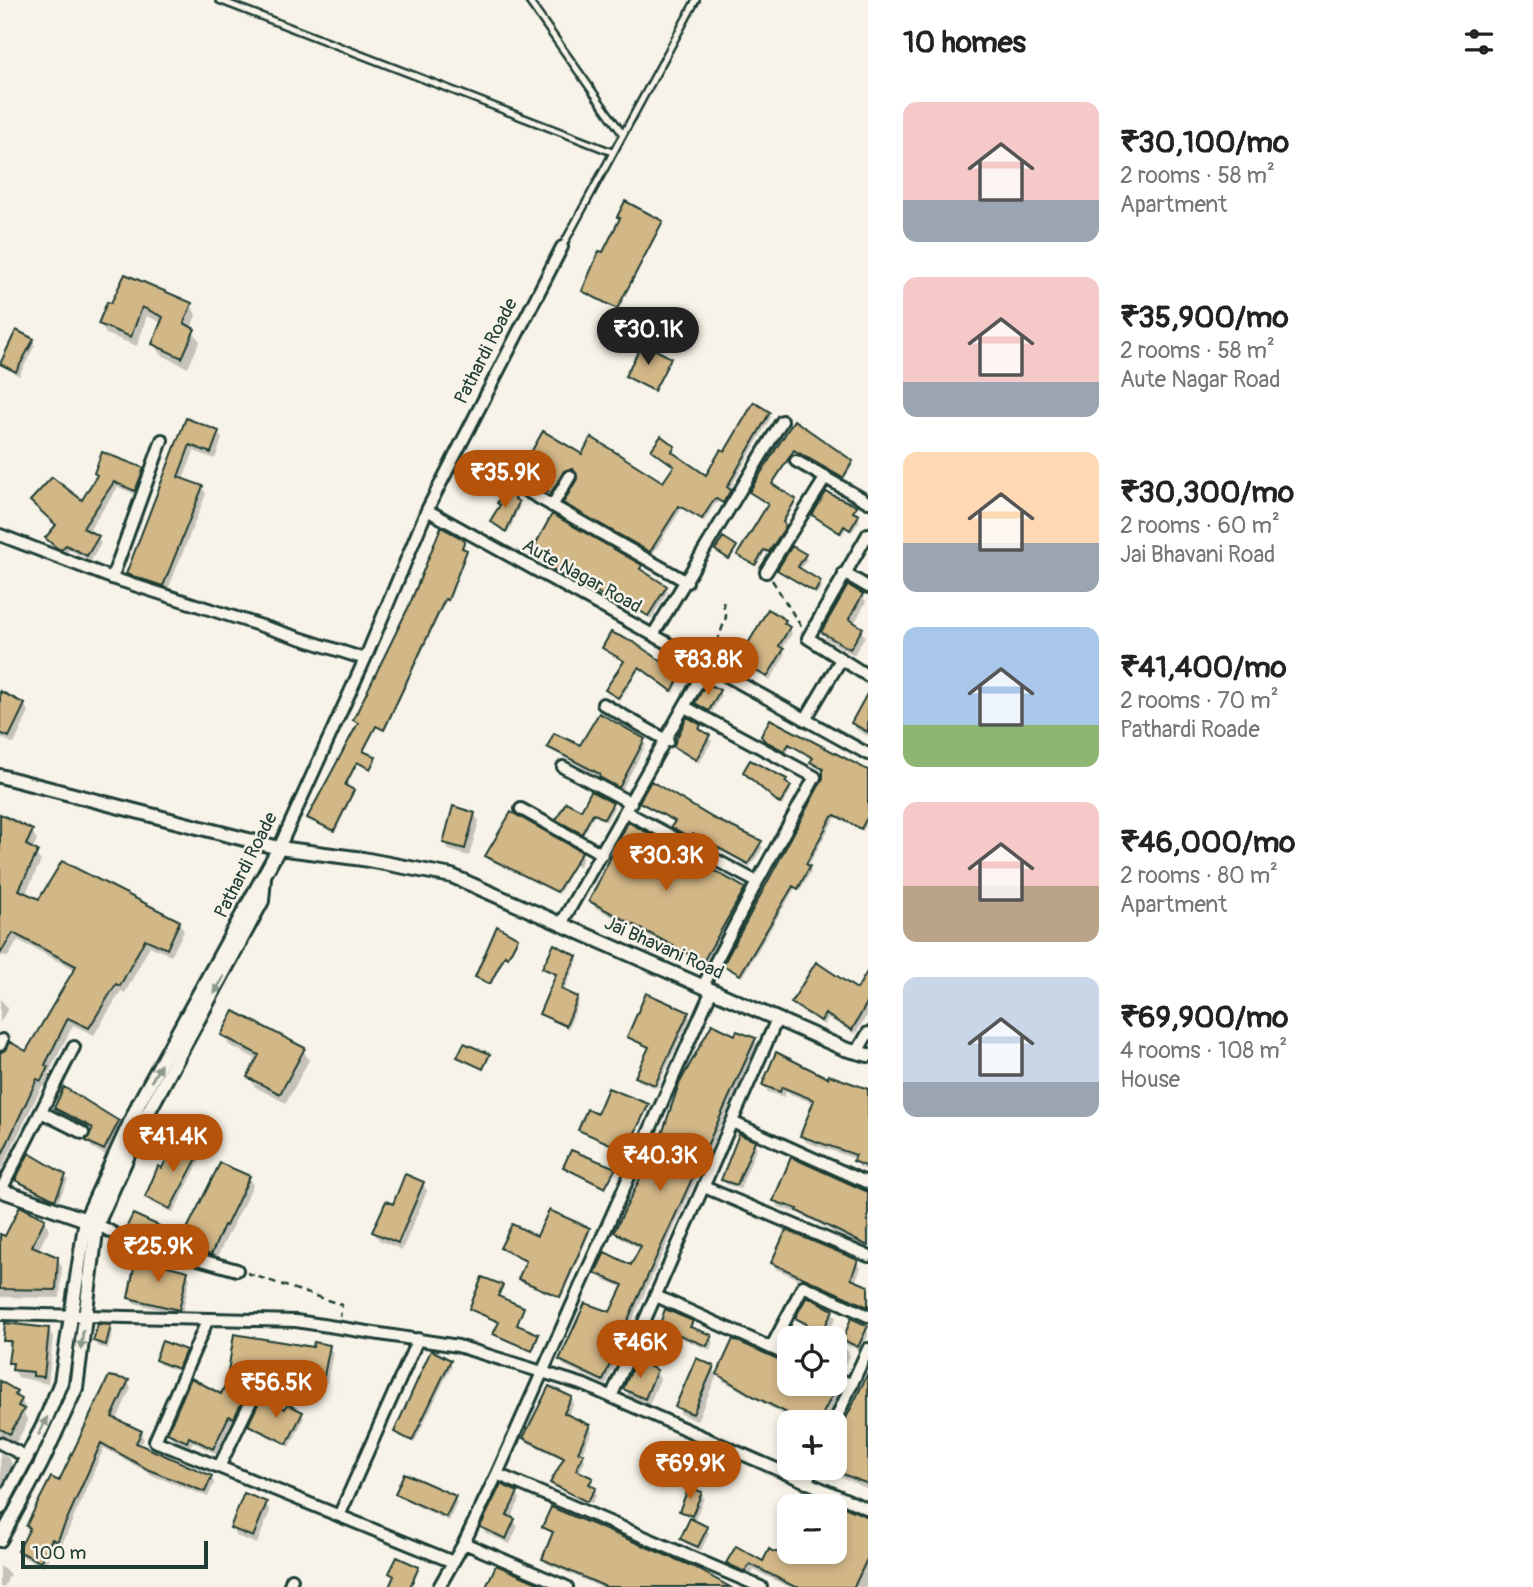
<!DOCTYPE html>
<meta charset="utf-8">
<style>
body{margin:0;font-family:Pangolin,sans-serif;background:#f6f6f6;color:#222;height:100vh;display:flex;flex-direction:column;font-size:26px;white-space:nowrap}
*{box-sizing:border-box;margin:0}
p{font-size:23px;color:#767676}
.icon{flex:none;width:38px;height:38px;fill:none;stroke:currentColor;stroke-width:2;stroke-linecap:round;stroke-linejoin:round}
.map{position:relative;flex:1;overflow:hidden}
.details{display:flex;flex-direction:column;background:#fff;width:665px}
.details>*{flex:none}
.tools{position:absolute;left:777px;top:1326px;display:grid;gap:14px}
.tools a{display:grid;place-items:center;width:70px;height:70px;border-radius:14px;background:#fff;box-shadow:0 4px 10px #0003;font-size:35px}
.scale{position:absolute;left:21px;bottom:18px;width:187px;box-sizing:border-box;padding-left:7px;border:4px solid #1f3d34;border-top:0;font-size:19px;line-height:24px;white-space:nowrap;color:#1f3d34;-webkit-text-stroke:5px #f7f3e8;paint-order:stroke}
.price{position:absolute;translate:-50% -60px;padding:0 16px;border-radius:24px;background:#b45309;color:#fff;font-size:23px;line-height:46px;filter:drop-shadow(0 2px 4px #0008)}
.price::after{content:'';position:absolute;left:50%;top:42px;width:21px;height:16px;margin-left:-10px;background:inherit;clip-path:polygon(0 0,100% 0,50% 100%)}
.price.selected{background:#222;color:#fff}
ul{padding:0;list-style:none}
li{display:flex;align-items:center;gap:21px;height:175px;padding:0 35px}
li span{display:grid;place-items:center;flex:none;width:196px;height:140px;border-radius:14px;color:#555}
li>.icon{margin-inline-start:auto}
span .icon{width:84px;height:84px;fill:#fffc;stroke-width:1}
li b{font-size:30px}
h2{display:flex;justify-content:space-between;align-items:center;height:84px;padding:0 35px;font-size:30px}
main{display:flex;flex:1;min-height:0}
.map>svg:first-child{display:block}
</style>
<main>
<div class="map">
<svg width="868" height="1587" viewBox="0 0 868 1587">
<rect width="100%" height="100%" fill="#f7f3e8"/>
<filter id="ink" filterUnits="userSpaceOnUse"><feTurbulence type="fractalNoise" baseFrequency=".0143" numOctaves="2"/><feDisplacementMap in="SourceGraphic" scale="14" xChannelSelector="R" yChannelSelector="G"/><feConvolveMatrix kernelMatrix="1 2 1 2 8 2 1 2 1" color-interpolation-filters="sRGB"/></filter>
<g filter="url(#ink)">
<path fill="#0003" d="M619 216 662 224 618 310 584 291 621 219Z
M108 304H191L196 315 191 329 200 341 188 368 160 354 154 344 162 323 147 316 137 346 106 334 100 323Z
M17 332 35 345 19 376 0 363Z
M670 359 655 392 627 376Z
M769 413 771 417 729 490 732 495 725 506 719 502 714 505 704 522 682 508 652 555 567 506 565 503 579 480 577 473 565 475 553 495 519 477 582 456 664 485 675 468 653 450 674 448V455L707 477 725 454Z
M187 420 218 432 222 439 215 459 194 451 183 480 202 487 206 494 167 592 132 581 128 574Z
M794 422 853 465 844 479 795 451 772 486 796 502 783 525 786 528 771 553 765 551 757 566 739 555 769 505 751 492Z
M142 469 146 475 139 496 118 487 88 532 97 537 101 543 91 561 70 550 62 554 51 545 47 539 57 527 33 501 82 503 98 477 96 473Z
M516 496 520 506 508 533 492 521 500 506 499 503Z
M855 507V514L860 520 852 532 846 528 842 535 814 515Z
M464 542 463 550 467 553 449 602 446 601 385 731 377 727 363 753 376 761 371 770 358 763 346 788 354 793 335 832 311 820 359 724 355 720Z
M537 545 641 567 642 572 668 591 651 619 623 601 620 607 568 575 566 578 556 572 553 568 558 560Z
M805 555 807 559 800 570 820 582 822 586 817 594 779 570Z
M862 595 866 602 854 624 865 636 854 655 826 639 823 632Z
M769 612 785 622 792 633 782 650 785 655 770 681 740 661Z
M604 648 680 676 681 678 674 692 640 668 620 700 607 690 625 662Z
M719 692 721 696 711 714 700 708 697 703Z
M0 694 24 705 29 712 14 744 0 737Z
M868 695V736L857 730 853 723Z
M771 721 868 772V822L863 831 837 817 833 821 808 866 811 871 800 891 795 888 742 977 725 965 825 778V771L814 765V759L790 746 786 754 768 744 763 736Z
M700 726 702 732 712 741 699 763 675 746Z
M644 741 646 745 621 791 549 747Z
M745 772 786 780 791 790 782 806Z
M641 802 712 820 763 847 750 867 695 837 693 841 676 831V823Z
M612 804 614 807 606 822 594 815 583 836 558 820Z
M474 814 479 821 469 856 449 850 445 843Z
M512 814 581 854 583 858 579 867 575 865 559 894 489 860 487 856Z
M0 816 32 831 37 840 32 850 41 861 25 895 40 901 179 923 184 931 171 956 150 946 125 993 121 991 94 1035 73 1025 49 1073 51 1077 46 1088 42 1086 0 1172V1057L27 1053 75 970 18 940 8 957 2 955 0 958Z
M744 889 747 895 707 967 594 907 591 901Z
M497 929 518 941 509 958 506 956 491 985 477 976Z
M576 957 578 960 563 992 579 1002 568 1029 541 1014 557 976 544 968Z
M868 978V1014L855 1034 828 1018 824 1025 796 1008 793 1003 858 991Z
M0 999 8 1008 0 1023Z
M687 1014 690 1018 657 1088 639 1081 637 1077 650 1049 629 1037Z
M223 1035 303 1050 309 1060 286 1103 255 1087 249 1077 258 1060 229 1045Z
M736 1038 755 1040 757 1045 632 1321 606 1385 563 1365 561 1360 611 1314 624 1288 600 1278 597 1273 632 1268 641 1249 619 1237 616 1232Z
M829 1080 868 1090V1171L859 1167 856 1159 806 1142 802 1136 815 1104 786 1092 784 1097 768 1092 764 1085Z
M65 1089 118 1122 121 1128 107 1156 91 1147 88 1141 93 1131 60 1114 56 1108Z
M647 1105 628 1152 580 1130Z
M754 1143 757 1147 740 1189 726 1184 723 1180Z
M200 1153 202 1157 173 1213 150 1202 147 1197 162 1170Z
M565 1167 614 1169 615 1171 606 1189Z
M65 1176 68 1180 57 1203 20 1184 17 1180Z
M248 1177 253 1185 215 1261 185 1253 181 1245Z
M423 1184 427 1191 402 1250 379 1240 374 1232 393 1206Z
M868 1195V1250L800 1214 779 1207 775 1201Z
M44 1220 49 1229 38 1251 57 1258 62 1267 60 1298 0 1297V1236L6 1238Z
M162 1229 165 1234 162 1241 147 1235 145 1239 130 1235 127 1230Z
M589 1230 590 1233 561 1299 521 1282 527 1262 502 1248Z
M857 1262 861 1268 855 1282 868 1288V1310L776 1269 773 1263Z
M186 1272 190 1278 182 1315 133 1303 130 1297Z
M501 1287 499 1298 524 1310 517 1327 539 1338 533 1352 496 1336 500 1323 471 1309Z
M832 1311 836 1318 826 1339H802L807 1328 797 1318Z
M692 1323 693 1330 710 1337 713 1341 710 1350 663 1331 660 1326Z
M110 1326 113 1331 108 1349 97 1346 95 1341Z
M867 1328 868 1336 861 1351 847 1345 845 1340Z
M48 1329 53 1337 48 1384 18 1377 10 1363 12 1348 5 1340Z
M734 1342 789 1367V1384H831L839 1396 825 1423H799L723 1381 719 1373Z
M835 1344 846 1349 850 1356 835 1379Z
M329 1347 333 1353 327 1383 294 1376 291 1391 234 1378 230 1371Z
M185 1351 187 1356 180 1372 159 1364 156 1360Z
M432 1352 452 1365 414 1443 396 1432Z
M713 1368 717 1375 697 1421 681 1414 677 1406Z
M656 1372 660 1379 649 1405 629 1396 625 1389Z
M868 1376V1489L831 1473 828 1468H835V1446Z
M128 1382 131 1388 117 1419 140 1433 144 1439 140 1446 211 1477 214 1483 208 1497 154 1476 104 1448 61 1547 56 1544 44 1567 23 1557 20 1551 31 1530 28 1526Z
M0 1383 16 1392 27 1410 24 1414 28 1421 16 1443 0 1435Z
M246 1394 249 1401 238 1424 233 1422 216 1454 193 1442 190 1448 173 1440 169 1433 221 1396Z
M571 1398 574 1403 567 1417 589 1426 592 1431 581 1455 585 1460 579 1473 594 1484 592 1488 597 1494 592 1503 554 1483V1486L552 1483 565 1460 528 1443 525 1438Z
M286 1411 301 1413 304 1418 290 1447 253 1429 250 1425Z
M0 1453 9 1458 13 1466 1 1488Z
M517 1493 520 1499 511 1519 518 1526 510 1544 486 1533 482 1527Z
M701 1493 704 1498 694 1522 709 1533 701 1551 685 1543 682 1539 692 1518 681 1511Z
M397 1494 454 1498 457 1502 449 1521 400 1498Z
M266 1504 270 1511 257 1544 236 1536 232 1528Z
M835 1505 868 1518V1587H789L754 1570 750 1578 732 1570 728 1563 802 1568 835 1552Z
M544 1527 693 1569 731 1587H600L546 1563 544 1559 554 1535Z
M0 1566 10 1574 4 1587H0Z"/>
<path fill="#d2b787" stroke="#1f3d34" stroke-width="2" d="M625 201 663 221 617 309 582 291 599 251 603 252 620 218 617 217Z
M125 274 192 303 184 323 195 329 182 358 152 344 163 317 142 307 131 337 98 324 107 302 111 303Z
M16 330 34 339 16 372 0 364Z
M643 343 671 358 654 391 625 376Z
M754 402 770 412 727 487 731 490 723 503 716 499 713 501 702 519 679 506 650 552 563 503 577 479 573 469 564 471 551 493 528 479 526 482 517 477 543 431 582 454 591 437 663 482 674 466 651 450 661 436 675 446 672 452 706 475 721 449 725 451Z
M186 418 219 431 211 453 190 445 178 477 203 486 163 586 126 574Z
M794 420 853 461 843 478 794 450 772 484 796 499 783 522 786 526 769 552 764 550 755 565 737 555 768 504 749 492Z
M102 452 144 468 135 491 114 482 83 528 99 536 87 556 66 545 61 550 57 548 45 538 56 525 30 501 52 477 82 500 97 475 94 473Z
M509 489 517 495 515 499 519 502 506 532 490 521 500 505 497 503 503 493 506 494Z
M826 492 857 506 853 512 859 515 850 530 844 526 840 533 812 515Z
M552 514 642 565 640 569 667 586 648 616 620 599 617 604 565 573 563 575 551 568 557 558 535 545Z
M441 527 465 540 462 548 467 550 448 600 445 599 384 730 376 726 363 751 376 757 370 769 357 762 345 785 354 790 334 831 307 818 358 723 353 720 409 606Z
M723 537 737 546 729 559 715 550Z
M792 546 806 554 798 567 821 581 815 592 777 570Z
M848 585 863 594 849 619 863 628 850 649 821 632Z
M768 609 786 620 784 623 790 627 779 646 784 649 767 677 738 661Z
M611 632 635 643 681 675 672 691 639 667 618 698 605 690 624 661 602 648Z
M706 683 720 690 709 711 695 703Z
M0 691 25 704 9 737 0 733Z
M868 692V732L851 723Z
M599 713 645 739 619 788 599 777 600 774 547 747 554 733 580 745Z
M687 717 701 725 699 729 710 735 696 760 673 746Z
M770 719 868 770V816L861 829 835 815 831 818 806 864 810 866 798 889 793 886 740 975 723 965 823 778V769L810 762 813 758 789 744 784 751 765 741 761 736Z
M750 760 787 779 785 782 791 786 780 804 743 772Z
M651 781 713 818 762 841 748 864 693 834 691 838 671 827 675 821 639 802Z
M591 791 613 803 604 819 593 813 582 834 556 820 566 802 581 810Z
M453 806 475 813 465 849 443 843Z
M511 812 582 852 557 892 485 856Z
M0 814 33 830 26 845 38 851 19 890 39 899 62 861 180 921 167 949 145 939 120 986 116 984 89 1028 68 1018 45 1065 48 1067 41 1081 37 1079 0 1159V1053L10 1042 26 1051 76 966 13 933 0 954Z
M628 822 745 888 703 962 589 901Z
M497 926 518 938 508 957 505 955 490 984 475 977Z
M554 944 577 956 561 989 578 997 566 1026 539 1014 556 974 542 968Z
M816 962 857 989 868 970V1001L852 1030 825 1014 821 1021 791 1003Z
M646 993 689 1012 655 1085 635 1077 649 1047 627 1037Z
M234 1011 305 1048 280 1094 247 1077 259 1055 221 1035Z
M712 1024 735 1035 737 1031 756 1038 630 1315 603 1381 559 1360 585 1303 610 1312 623 1285 595 1273 605 1252 631 1265 641 1246 614 1232 663 1131 679 1084Z
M464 1043 490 1054 483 1069 457 1057Z
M776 1052 828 1078 829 1075 868 1089V1167L853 1161 856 1155 800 1136 814 1100 782 1087 780 1092 762 1085Z
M64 1087 119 1121 104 1150 86 1141 93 1128 54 1108Z
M608 1088 649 1104 626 1151 578 1130 587 1109 597 1114Z
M739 1134 755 1141 737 1185 721 1180Z
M177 1138 201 1151 170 1209 145 1197 158 1166 162 1168Z
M571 1150 616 1168 605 1188 563 1167Z
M29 1153 66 1175 55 1200 15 1180Z
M791 1157 868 1192V1246L797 1211 798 1209 773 1201Z
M220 1163 250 1176 226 1226 224 1225 211 1255 179 1245Z
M405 1174 424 1182 398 1243 372 1232 386 1201 393 1204Z
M20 1206 45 1219 32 1246 58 1257 56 1290 0 1289V1234L5 1236Z
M549 1210 590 1228 560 1297 518 1279 526 1261 500 1248 512 1224 537 1236Z
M133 1214 164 1228 159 1238 145 1231 143 1235 125 1230Z
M786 1230 858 1260 851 1279 868 1286V1307L771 1263Z
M136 1258 188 1271 179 1310 128 1298Z
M482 1277 503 1285 498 1296 524 1307 517 1325 539 1334 532 1351 493 1334 499 1322 469 1309Z
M807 1296 833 1310 819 1339H800L807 1324 795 1318Z
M665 1309 693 1321 690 1327 712 1335 707 1346 659 1327Z
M851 1318 868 1326 858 1347 843 1340Z
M5 1323 49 1328 44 1377 33 1376V1372L12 1370 13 1363H8L11 1341H3Z
M98 1324 111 1325 106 1345 93 1341Z
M234 1334 313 1347 314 1342 330 1345 324 1376 291 1370 287 1385 228 1372Z
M733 1339 789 1364V1384H830L836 1388 818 1423H807L755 1397 717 1374Z
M162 1341 186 1350 178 1369 155 1360Z
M431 1350 451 1360 412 1441 394 1432Z
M696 1358 714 1366 693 1414 675 1407Z
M636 1360 657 1370 645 1399 623 1389Z
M868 1373V1484L835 1471V1441Z
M109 1376 129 1380 112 1417 142 1431 136 1443 212 1476 205 1492 149 1470 101 1443 57 1542 52 1539 40 1562 18 1551 30 1528 26 1526 51 1477 59 1481Z
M191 1378 221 1394 226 1383 247 1392 234 1418 229 1416 213 1449 189 1437 187 1442 167 1433Z
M0 1381 17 1391 15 1395 22 1399 18 1406 24 1409 10 1434 0 1429Z
M549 1386 572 1397 564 1413 590 1425 578 1452 584 1454 576 1470 593 1478 589 1484 596 1488 587 1502 550 1483 564 1458 523 1438Z
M261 1398 285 1409 287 1404 303 1412 287 1444 248 1425Z
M404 1473 456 1496 446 1517 395 1494Z
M501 1484 518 1492 507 1515 515 1519 506 1539 480 1527Z
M689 1487 702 1492 692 1516 679 1511Z
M244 1493 267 1502 253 1537 230 1528Z
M835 1503 868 1517V1557L854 1587H795L750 1564 745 1572 726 1563 736 1546 763 1561 769 1549 774 1552H835Z
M551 1507 694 1567 730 1587H606L542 1559 553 1532 542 1527Z
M690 1518 708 1527 698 1547 680 1539Z
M397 1557 419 1567 410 1587H389L394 1576 389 1573Z
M496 1565 547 1587H486Z"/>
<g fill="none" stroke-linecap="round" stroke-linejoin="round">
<g stroke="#1f3d34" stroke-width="10">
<path id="service" d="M219 0 612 152
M528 0 622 133
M562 247 696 0"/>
</g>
<g stroke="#1f3d34" stroke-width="16">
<path id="minor" d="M796 461 868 502
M516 485 687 582
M552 506 570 476
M427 510 868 754
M868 534 808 638 868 676
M0 535 112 578 365 659
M766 572 826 477
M844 573 868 587
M112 578 162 440
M653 635 782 421
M603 704 668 741
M685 707 815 777 757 882
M805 720 840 661
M563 767 631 803
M521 809 602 854
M626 812 757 882 703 986
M279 848 365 659 427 510 562 247
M561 924 707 666
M712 990 497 1474 761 1587
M0 1045 2 1040
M857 1052 868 1033
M41 1112 83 1133
M732 1122 868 1183
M704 1187 868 1256
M1 1190 74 1047
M97 1224 120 1237 237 1270
M656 1296 789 1356
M0 1314 296 1321 458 1346 584 1385 868 1509
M208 1319 155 1441 453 1562
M771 1348 803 1286 868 1316
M835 1377 852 1385
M611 1397 777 1019
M834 1423 868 1349
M0 1443 27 1457
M219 1467 253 1397
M497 1474 464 1543 567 1587
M806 1483 813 1468
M339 1516 418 1339
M289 1587 292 1579
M439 1587 464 1543"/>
</g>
<g stroke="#1f3d34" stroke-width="18">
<path id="tertiary" d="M0 776 279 848 363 859 452 876 845 1049 868 1055
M0 1190 92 1222
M0 1508 43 1426 61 1382 86 1219 139 1103 279 848
M0 1540 41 1464 76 1388 97 1224 143 1122 262 901 264 878"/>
</g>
<path stroke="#1f3d34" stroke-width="2.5" stroke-dasharray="7 5" stroke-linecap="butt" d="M772 580 802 628
M713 654 726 617 722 597
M247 1273 342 1305 340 1317"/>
<use href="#service" stroke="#f7f3e8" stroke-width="5"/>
<use href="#minor" stroke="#f7f3e8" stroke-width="10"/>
<use href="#tertiary" stroke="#f7f3e8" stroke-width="12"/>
</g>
<defs><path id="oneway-solid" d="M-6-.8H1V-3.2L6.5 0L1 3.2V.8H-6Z" transform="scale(1.75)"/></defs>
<g fill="#8b988e">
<use href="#oneway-solid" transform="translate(219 985) rotate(118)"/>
<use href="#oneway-solid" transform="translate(156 1073) rotate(-61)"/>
<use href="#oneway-solid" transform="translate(82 1340) rotate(96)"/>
<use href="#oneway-solid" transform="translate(43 1426) rotate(-64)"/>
</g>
</g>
<g text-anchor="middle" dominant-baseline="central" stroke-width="5" stroke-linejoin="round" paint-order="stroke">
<g font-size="19" fill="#1f3d34" stroke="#f7f3e8">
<text transform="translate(486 351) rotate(-63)">Pathardi Roade</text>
<text transform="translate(582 576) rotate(29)">Aute Nagar Road</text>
<text transform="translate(246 865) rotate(-63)">Pathardi Roade</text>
<text transform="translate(664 948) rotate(24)">Jai Bhavani Road</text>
</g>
</g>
</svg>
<div class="tools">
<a><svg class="icon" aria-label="locate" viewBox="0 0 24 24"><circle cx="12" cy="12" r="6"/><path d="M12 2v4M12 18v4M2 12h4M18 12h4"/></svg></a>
<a>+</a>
<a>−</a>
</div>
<div class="scale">100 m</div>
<b class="price selected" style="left:648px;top:367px">₹30.1K</b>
<b class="price" style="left:505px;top:510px">₹35.9K</b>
<b class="price" style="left:708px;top:697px">₹83.8K</b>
<b class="price" style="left:666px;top:893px">₹30.3K</b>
<b class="price" style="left:173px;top:1174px">₹41.4K</b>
<b class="price" style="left:660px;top:1193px">₹40.3K</b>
<b class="price" style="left:158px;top:1284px">₹25.9K</b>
<b class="price" style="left:640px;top:1380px">₹46K</b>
<b class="price" style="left:276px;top:1420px">₹56.5K</b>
<b class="price" style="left:690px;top:1501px">₹69.9K</b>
</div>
<section class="details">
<h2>10 homes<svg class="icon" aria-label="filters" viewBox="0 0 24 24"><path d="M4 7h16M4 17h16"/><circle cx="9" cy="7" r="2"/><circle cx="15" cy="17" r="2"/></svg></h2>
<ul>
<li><span style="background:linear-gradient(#f6c9c9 70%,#9aa5b1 0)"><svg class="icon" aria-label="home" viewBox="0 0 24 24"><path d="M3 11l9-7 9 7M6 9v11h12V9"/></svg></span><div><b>₹30,100/mo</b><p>2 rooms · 58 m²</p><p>Apartment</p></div></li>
<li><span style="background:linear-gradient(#f6c9c9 75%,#9aa5b1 0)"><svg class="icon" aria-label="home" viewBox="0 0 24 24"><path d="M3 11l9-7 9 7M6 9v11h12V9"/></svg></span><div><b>₹35,900/mo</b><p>2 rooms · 58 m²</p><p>Aute Nagar Road</p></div></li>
<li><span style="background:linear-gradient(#ffd9b3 65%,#9aa5b1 0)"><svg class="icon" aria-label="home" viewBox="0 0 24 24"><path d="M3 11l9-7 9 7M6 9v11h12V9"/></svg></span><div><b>₹30,300/mo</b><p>2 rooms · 60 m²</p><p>Jai Bhavani Road</p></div></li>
<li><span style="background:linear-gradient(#a9c7e8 70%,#8fb573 0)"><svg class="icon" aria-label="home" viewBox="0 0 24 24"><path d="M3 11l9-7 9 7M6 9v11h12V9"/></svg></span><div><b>₹41,400/mo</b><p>2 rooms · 70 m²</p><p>Pathardi Roade</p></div></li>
<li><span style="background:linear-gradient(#f6c9c9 60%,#b9a48a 0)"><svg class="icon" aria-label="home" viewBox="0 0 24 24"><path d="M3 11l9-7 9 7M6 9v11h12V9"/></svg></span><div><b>₹46,000/mo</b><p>2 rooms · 80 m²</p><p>Apartment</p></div></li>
<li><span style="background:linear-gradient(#c9d6e8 75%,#9aa5b1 0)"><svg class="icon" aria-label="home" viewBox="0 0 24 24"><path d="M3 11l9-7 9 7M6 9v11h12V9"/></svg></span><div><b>₹69,900/mo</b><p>4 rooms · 108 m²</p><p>House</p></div></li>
</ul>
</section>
</main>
